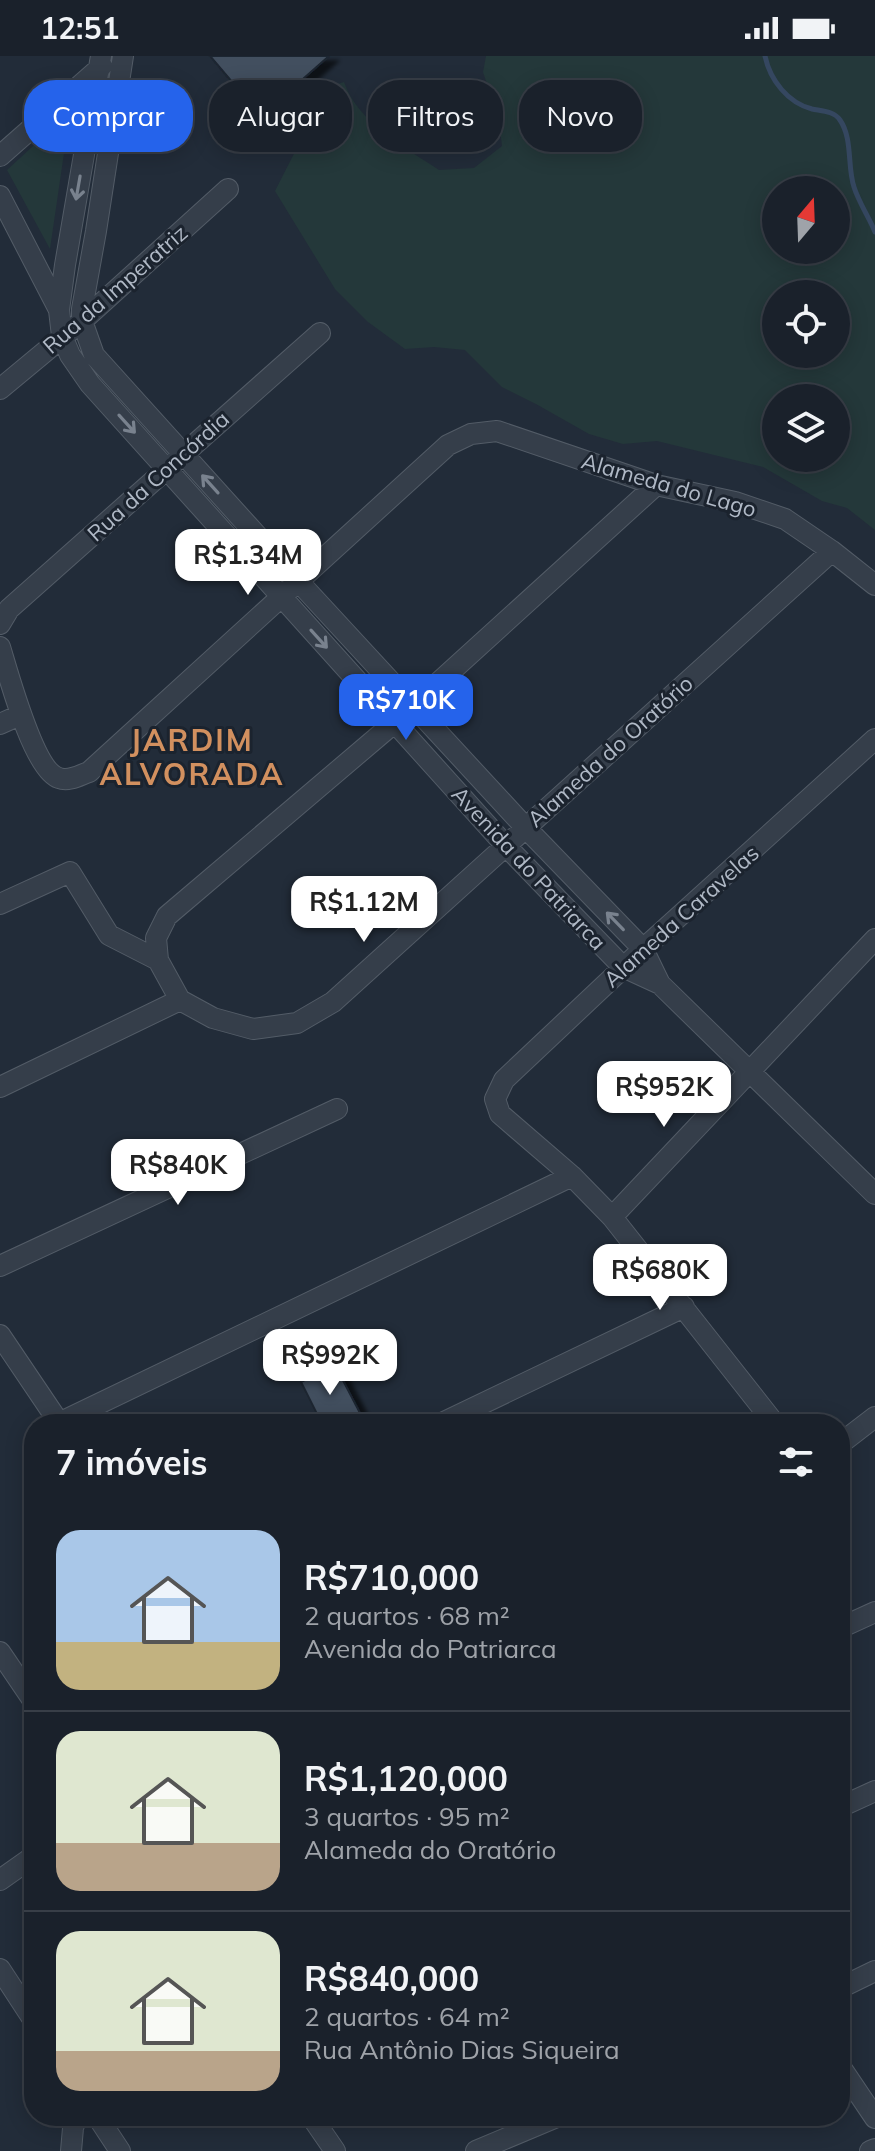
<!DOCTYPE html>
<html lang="pt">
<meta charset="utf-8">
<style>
body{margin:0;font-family:Mulish,sans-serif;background:#232933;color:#f1f3f6;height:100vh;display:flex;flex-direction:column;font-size:30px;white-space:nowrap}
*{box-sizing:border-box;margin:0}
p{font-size:26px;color:#9fa3a9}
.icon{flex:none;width:44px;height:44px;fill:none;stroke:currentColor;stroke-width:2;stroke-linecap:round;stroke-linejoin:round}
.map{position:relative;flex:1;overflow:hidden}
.drawer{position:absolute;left:24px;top:1358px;width:826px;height:712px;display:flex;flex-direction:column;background:#1a212b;border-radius:32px;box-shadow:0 4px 20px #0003,0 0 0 2px #383e47}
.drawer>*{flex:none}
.guide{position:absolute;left:24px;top:24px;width:828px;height:72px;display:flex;gap:16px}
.needle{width:52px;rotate:19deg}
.tools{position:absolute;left:762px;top:120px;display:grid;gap:16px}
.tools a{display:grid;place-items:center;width:88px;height:88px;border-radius:50%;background:#1a212b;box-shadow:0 4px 20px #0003,0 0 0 2px #383e47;font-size:40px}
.price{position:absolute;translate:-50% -68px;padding:0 18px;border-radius:16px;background:#fff;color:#222;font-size:26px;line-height:52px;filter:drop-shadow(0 2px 4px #0008)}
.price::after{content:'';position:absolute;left:50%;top:48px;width:24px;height:18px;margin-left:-12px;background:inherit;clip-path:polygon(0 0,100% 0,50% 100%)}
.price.selected{background:#2563eb;color:#fff}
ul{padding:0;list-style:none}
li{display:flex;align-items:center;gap:24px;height:200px;padding:0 32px}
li+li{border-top:2px solid #383e47}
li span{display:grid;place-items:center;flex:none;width:224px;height:160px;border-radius:24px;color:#555}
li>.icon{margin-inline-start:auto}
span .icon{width:96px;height:96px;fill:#fffc;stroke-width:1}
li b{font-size:34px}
h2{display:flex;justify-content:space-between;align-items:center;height:96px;padding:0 32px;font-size:34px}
.chip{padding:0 28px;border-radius:32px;background:#1a212b;box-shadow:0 4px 20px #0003,0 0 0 2px #383e47;font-size:28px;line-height:72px}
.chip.selected{background:#2563eb;color:#fff}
.status{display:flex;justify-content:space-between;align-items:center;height:56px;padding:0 40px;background:#1a212b;direction:ltr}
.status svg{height:22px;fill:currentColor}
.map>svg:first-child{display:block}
</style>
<div class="status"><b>12:51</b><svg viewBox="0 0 49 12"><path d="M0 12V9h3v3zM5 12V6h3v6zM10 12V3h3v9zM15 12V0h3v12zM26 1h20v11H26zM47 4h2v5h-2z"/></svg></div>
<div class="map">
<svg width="875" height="2095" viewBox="0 0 875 2095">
<defs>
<filter id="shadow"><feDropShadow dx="9" dy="5" stdDeviation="2" flood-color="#0009"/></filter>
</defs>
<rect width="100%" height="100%" fill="#222c39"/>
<path fill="#24383a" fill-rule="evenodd" d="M486 0H875V474L847 452 822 445 763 411 657 385 623 388 589 378 536 348 502 331 465 294 434 291 405 293 368 266 335 233 275 135 305 76 300 52 315 35 344 26C358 67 406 92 439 114L474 112 502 90 499 64 483 16ZM776 134H836V194H776ZM776 238H836V298H776ZM776 342H836V402H776Z
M70 56 50 193 7 114Z"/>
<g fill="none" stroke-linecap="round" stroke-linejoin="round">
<path stroke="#354760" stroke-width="5" d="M765 0C770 24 788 47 812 53 822 55 834 55 840 64 853 83 847 110 854 131 859 147 869 161 875 176"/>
</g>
<path fill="#434f5e" stroke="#1d2530" stroke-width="2" filter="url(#shadow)" d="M210 0H329L261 60Z
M335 1309 360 1357 338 1368H322L301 1326Z"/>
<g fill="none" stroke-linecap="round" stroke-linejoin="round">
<g stroke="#535c67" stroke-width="22">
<path id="street" d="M101 0 65 209 59 254 62 280 70 299 90 328 505 789 623 911 660 928
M123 0 96 175 82 253V265L94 299 298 525 525 771 643 893 660 928 875 1138
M0 100 102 10
M0 140 59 254
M0 333 82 265 228 133
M0 568 9 553 320 277
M0 591C8 617 34 715 59 722 69 726 80 719 89 716L448 389 471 378 497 375 656 429 735 446 785 463 832 495 875 529
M0 668 20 659
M0 848 70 816 109 879 158 904
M180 944 213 962 253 973 297 967 333 946 832 495
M180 944 158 904 156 882 167 860 394 667 656 429
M0 1031 180 944
M612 1161 875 883
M0 1210 337 1053
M0 1279 60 1368
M59 1367 572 1120
M440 1368 684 1251
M775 1368 612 1161 572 1120 500 1058 495 1043 504 1024 643 893 875 683
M840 1385 845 1384 875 1361
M840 1572 875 1556
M0 1596 34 1646
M840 1751 875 1735
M0 1824 34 1800
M0 1913 34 1965
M840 1932 875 1915
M840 2010 875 2062
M97 2060 120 2095
M311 2060 335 2095
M71 2095 73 2072 77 2060
M476 2095 559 2060
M870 2095 875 2093"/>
</g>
<use href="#street" stroke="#353e4a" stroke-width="20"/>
</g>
<defs><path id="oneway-shaft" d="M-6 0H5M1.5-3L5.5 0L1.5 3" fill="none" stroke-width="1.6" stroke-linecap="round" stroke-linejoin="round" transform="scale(2)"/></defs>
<g stroke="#79828e">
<use href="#oneway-shaft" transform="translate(78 132) rotate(100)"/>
<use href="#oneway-shaft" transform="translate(127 368) rotate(48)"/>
<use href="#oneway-shaft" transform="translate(210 428) rotate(-132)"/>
<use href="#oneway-shaft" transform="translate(319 583) rotate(48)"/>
<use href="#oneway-shaft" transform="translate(615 865) rotate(-134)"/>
</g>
<g text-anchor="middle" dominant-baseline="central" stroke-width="6" stroke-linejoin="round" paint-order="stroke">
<g font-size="22" fill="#b0b9c6" stroke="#1b232e">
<text transform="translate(115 233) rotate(-41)">Rua da Imperatriz</text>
<text transform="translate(158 420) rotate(-42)">Rua da Concórdia</text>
<text transform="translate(669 429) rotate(16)">Alameda do Lago</text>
<text transform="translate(610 695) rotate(-42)">Alameda do Oratório</text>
<text transform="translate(529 812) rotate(47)">Avenida do Patriarca</text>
<text transform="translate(681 860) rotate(-42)">Alameda Caravelas</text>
</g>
<g font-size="30" font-weight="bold" letter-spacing="2" fill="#d2905f" stroke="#1b232e">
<text x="192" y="684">JARDIM<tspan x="192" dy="34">ALVORADA</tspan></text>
</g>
</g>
</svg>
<div class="tools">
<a><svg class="needle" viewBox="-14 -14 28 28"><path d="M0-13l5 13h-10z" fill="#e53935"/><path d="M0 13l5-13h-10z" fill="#9fa3a9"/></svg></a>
<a><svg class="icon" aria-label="locate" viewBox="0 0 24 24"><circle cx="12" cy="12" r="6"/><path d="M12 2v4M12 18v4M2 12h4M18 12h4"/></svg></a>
<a><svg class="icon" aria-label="layers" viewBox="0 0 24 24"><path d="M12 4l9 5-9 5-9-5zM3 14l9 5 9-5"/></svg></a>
</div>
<b class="price" style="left:248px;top:541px">R$1.34M</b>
<b class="price selected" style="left:406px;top:686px">R$710K</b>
<b class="price" style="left:364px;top:888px">R$1.12M</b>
<b class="price" style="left:664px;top:1073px">R$952K</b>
<b class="price" style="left:178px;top:1151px">R$840K</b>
<b class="price" style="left:660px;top:1256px">R$680K</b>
<b class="price" style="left:330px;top:1341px">R$992K</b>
<div class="guide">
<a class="chip selected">Comprar</a>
<a class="chip">Alugar</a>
<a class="chip">Filtros</a>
<a class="chip">Novo</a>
</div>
<section class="drawer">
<h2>7 imóveis<svg class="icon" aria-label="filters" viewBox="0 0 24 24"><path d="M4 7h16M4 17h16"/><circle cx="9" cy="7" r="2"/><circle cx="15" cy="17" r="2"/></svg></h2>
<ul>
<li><span style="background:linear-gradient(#a9c7e8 70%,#c2b280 0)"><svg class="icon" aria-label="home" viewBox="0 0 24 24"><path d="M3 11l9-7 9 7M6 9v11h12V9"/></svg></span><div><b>R$710,000</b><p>2 quartos · 68 m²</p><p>Avenida do Patriarca</p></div></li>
<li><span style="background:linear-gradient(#dfe7d0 70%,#b9a48a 0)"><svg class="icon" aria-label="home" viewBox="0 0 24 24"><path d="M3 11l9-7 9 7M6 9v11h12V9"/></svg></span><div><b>R$1,120,000</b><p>3 quartos · 95 m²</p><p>Alameda do Oratório</p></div></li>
<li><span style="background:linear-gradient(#dfe7d0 75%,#b9a48a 0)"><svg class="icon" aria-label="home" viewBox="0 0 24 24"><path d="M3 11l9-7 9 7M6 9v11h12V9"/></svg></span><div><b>R$840,000</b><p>2 quartos · 64 m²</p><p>Rua Antônio Dias Siqueira</p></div></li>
</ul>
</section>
</div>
